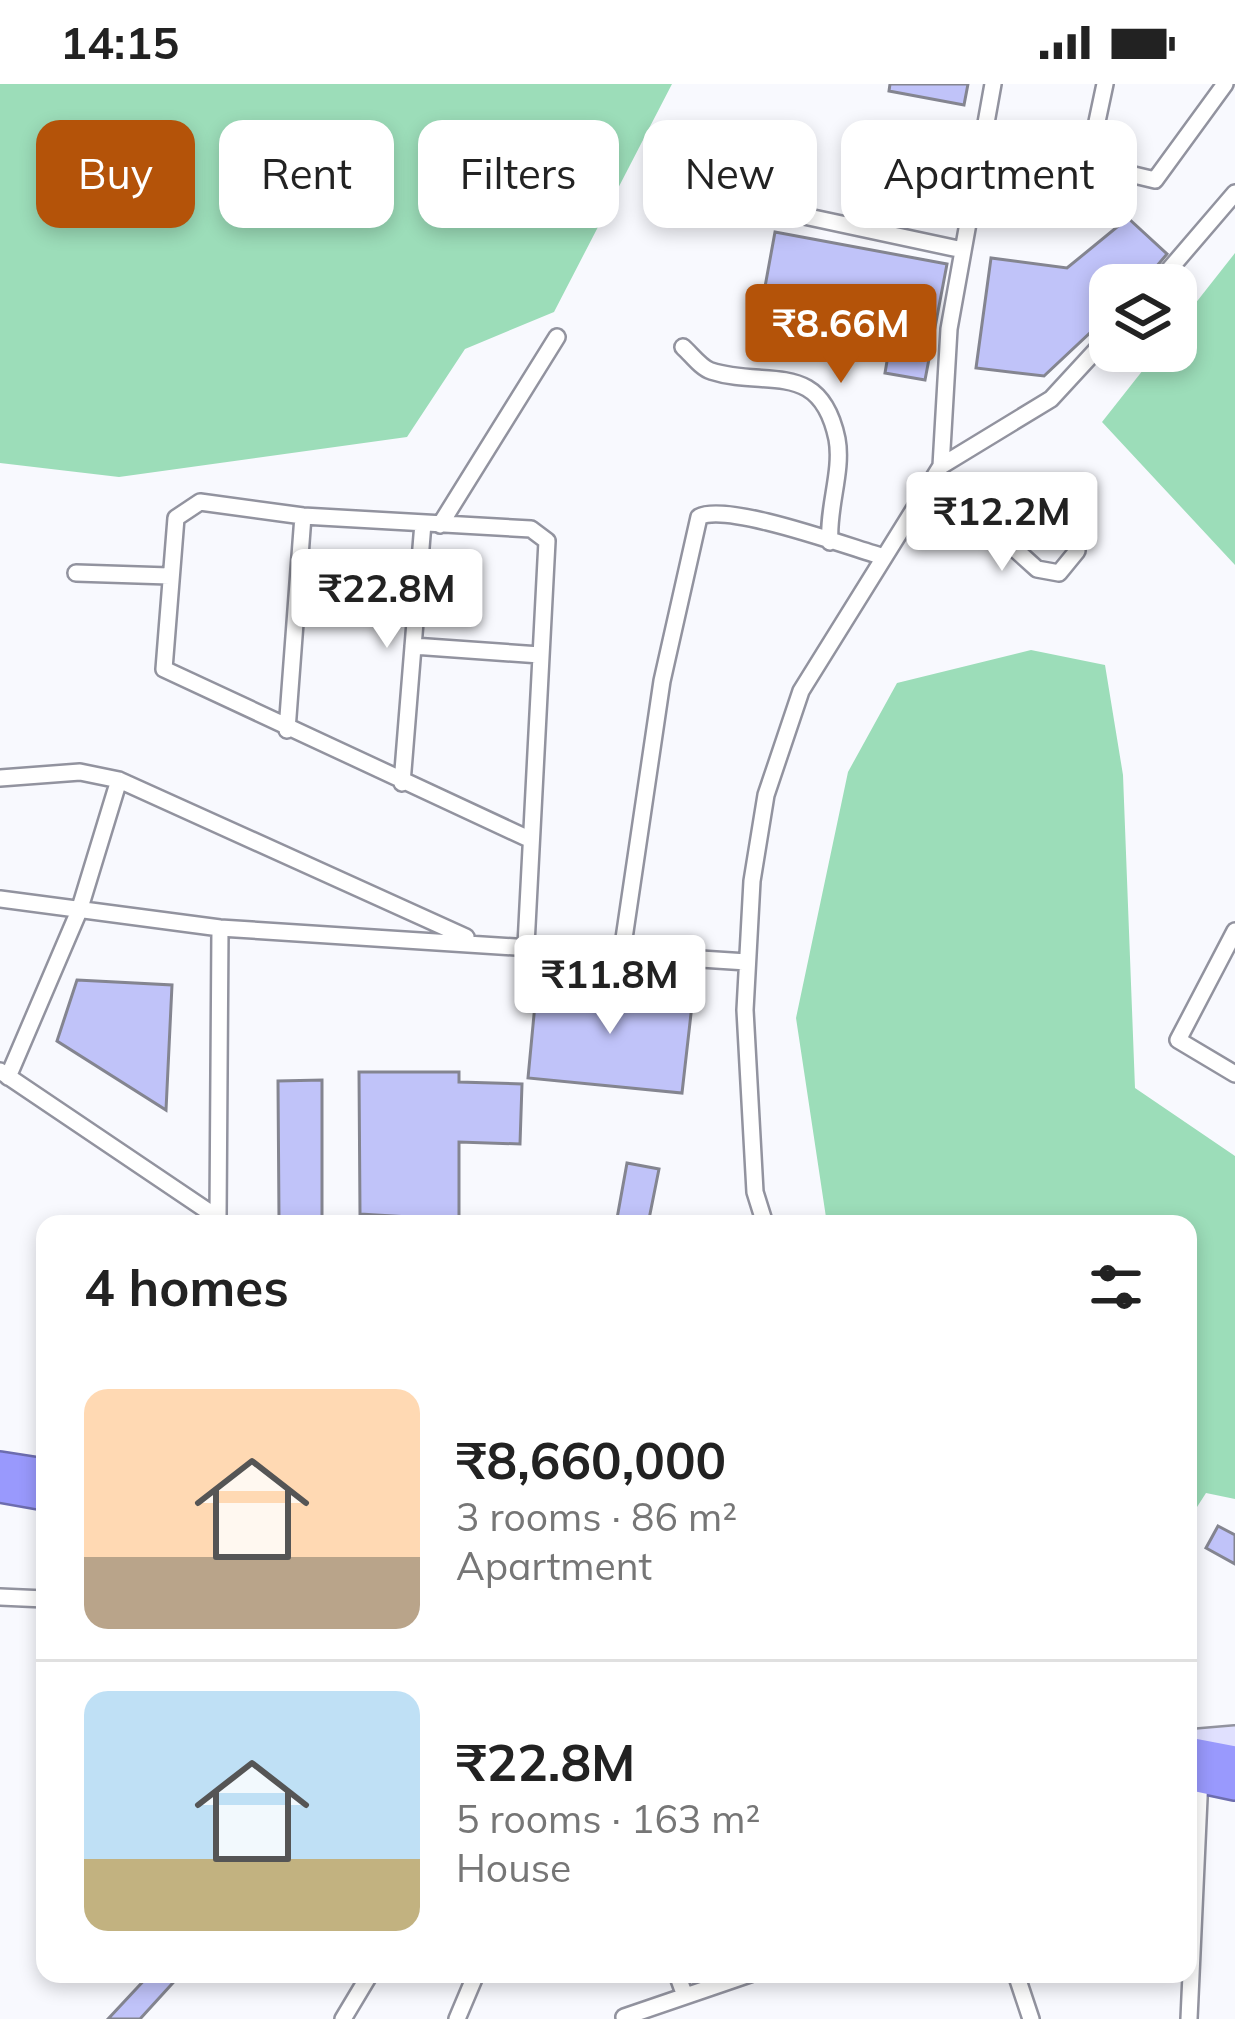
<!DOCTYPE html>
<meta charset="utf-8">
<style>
body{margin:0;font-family:Mulish,sans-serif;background:#f2f2f2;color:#222;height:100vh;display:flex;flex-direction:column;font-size:45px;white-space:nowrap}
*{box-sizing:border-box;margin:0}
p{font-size:39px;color:#767676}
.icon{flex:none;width:66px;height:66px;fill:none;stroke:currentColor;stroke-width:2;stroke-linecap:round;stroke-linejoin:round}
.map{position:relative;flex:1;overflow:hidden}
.details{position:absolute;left:36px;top:1131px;width:1161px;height:768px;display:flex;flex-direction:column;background:#fff;border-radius:24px;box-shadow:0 6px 18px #0003}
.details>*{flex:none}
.banner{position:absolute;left:36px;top:36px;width:1164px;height:108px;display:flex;gap:24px}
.tools{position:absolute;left:1089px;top:180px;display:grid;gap:24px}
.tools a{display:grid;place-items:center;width:108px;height:108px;border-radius:24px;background:#fff;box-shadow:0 6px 18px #0003;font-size:60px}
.price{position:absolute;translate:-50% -102px;padding:0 27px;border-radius:12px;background:#fff;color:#222;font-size:39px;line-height:78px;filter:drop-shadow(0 3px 6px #0008)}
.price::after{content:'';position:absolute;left:50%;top:72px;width:36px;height:27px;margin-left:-18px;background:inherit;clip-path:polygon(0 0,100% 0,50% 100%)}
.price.current{background:#b45309;color:#fff}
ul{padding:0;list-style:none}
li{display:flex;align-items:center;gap:36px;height:300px;padding:0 48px}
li+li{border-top:3px solid #e0e0e0}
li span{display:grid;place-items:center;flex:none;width:336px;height:240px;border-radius:24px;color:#555}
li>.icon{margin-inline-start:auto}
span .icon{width:144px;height:144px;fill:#fffc;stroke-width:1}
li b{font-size:51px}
h2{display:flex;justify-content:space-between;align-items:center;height:144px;padding:0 48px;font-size:51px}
.chip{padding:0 42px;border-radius:24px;background:#fff;box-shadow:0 6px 18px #0003;font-size:42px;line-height:108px}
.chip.current{background:#b45309;color:#fff}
.status{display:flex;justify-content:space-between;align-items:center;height:84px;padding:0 60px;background:#fff;direction:ltr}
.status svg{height:33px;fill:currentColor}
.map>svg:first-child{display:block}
</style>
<div class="status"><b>14:15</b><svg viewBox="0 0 49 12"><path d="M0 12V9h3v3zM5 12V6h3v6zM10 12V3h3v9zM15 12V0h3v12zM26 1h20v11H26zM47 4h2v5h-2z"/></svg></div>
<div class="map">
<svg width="1235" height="1935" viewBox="0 0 1235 1935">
<rect width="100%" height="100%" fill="#f8f9fe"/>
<path fill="#9cddb9" d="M0 0H672L554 228 465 265 407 353 119 393 0 379Z
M1235 169V481L1102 338 1158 267H1176V244Z
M1031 566 1105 581 1123 691 1135 1004 1235 1072V1415L1206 1409 1188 1437V1140H827L796 934 848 688 897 599Z"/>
<path fill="#c0c3f9" stroke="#848590" stroke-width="3" d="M890 0H968L964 21 889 7Z
M1018 38 1056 44 1043 118 1005 112Z
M1128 134 1167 170 1145 196 1110 201V230L1044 292 976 284 991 174 1067 184Z
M775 148 947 180 925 296 885 289 891 254 760 230Z
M77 896 172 901 166 1026 57 957Z
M537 899 693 912 682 1009 528 994Z
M359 988H459V998L522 1000 520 1060 459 1058V1136L360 1130Z
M322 996V1135H279L278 997Z
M627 1079 659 1085 648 1140H616Z
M1218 1442 1235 1451V1480L1206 1464Z
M150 1890H181L140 1935H108Z"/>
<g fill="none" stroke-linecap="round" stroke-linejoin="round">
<g stroke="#92939f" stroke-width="20">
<path id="street" d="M1105 0 1088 80 1155 96 1225 0
M776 126 963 166
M1156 201 1235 109
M683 263C691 270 701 284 711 287 766 305 820 274 837 355 843 387 827 425 830 458
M941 382 1051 315 1110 251
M935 393 1037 485 1059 489 1077 467
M440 441 557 253
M76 489 169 492
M413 562 540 571
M287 646 303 432
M0 694 80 688 119 696 466 853
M402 699 423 439
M0 815 220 844 747 878
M1235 847 1178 956 1235 990
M526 861 547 457 531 445 303 432 200 418 176 434 164 585 529 755
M622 868 662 597 699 433C727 418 849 463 884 473
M0 987 218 1134 220 844
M8 993 79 827 119 696
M765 1140 755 1108 745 926 752 797 766 711 801 607 941 382 949 245 993 0
M0 1513 45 1515
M677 1890 685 1912
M1016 1890 1031 1935
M624 1933 750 1890
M343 1935 370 1890
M457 1935 476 1890
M1189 1935 1200 1692"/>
</g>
<g stroke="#92939f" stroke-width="26">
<path id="secondary" d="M1188 1657 1235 1653"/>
</g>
<g stroke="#6d6daf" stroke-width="32">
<path id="highway" d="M0 1382 45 1389
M0 1404 45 1412
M1188 1667 1235 1676
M1188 1692 1235 1702"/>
</g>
<use href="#street" stroke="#fff" stroke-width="15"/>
<use href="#secondary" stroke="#e0e0fe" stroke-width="21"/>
<use href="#highway" stroke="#9999fd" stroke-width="27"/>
</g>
</svg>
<div class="tools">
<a><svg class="icon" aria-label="layers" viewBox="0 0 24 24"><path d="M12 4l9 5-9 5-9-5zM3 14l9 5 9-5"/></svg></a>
</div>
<b class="price current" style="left:841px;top:302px">₹8.66M</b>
<b class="price" style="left:1002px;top:490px">₹12.2M</b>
<b class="price" style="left:387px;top:567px">₹22.8M</b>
<b class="price" style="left:610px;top:953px">₹11.8M</b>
<div class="banner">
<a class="chip current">Buy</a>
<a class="chip">Rent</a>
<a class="chip">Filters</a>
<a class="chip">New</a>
<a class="chip">Apartment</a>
</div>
<section class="details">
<h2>4 homes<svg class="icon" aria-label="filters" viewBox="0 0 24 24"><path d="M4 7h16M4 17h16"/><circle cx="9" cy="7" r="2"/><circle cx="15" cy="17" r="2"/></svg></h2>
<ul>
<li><span style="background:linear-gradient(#ffd9b3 70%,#b9a48a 0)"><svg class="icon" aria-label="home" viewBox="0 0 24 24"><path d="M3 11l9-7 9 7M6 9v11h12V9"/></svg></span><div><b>₹8,660,000</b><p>3 rooms · 86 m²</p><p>Apartment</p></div></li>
<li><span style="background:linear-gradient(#bfe0f5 70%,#c2b280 0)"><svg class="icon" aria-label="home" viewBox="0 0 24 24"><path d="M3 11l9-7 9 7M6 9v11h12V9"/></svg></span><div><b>₹22.8M</b><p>5 rooms · 163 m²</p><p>House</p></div></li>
</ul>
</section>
</div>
